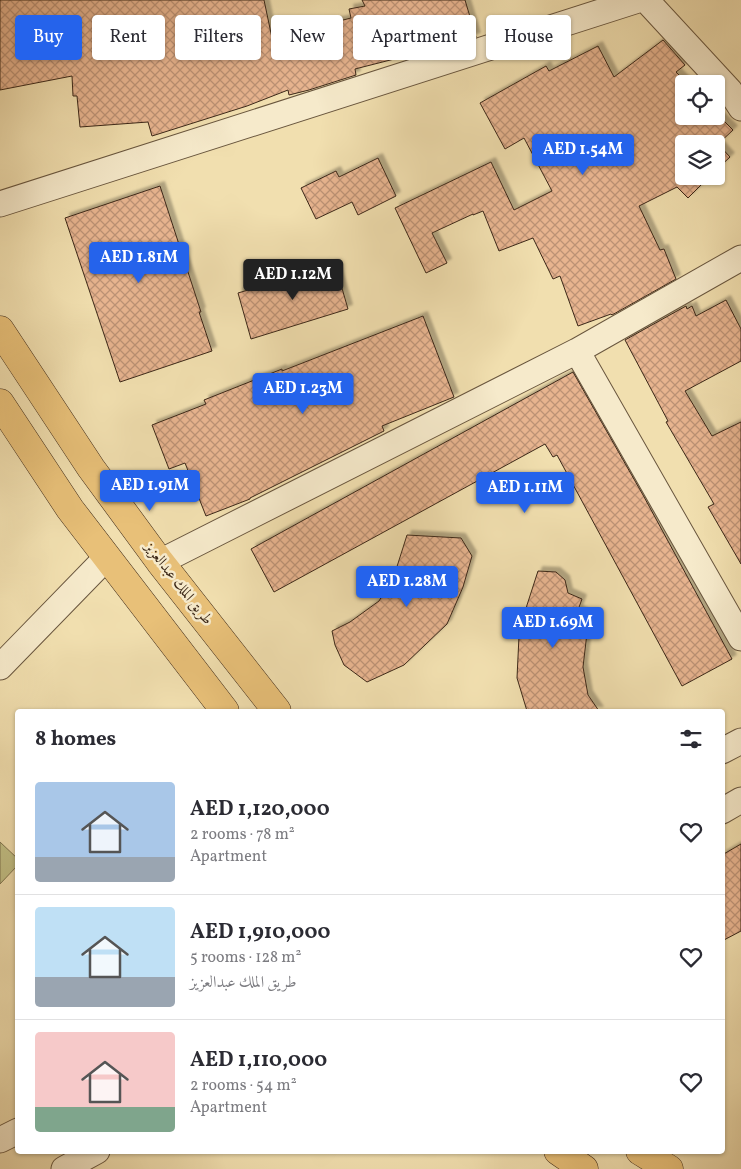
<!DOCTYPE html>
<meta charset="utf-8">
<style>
body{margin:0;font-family:Vollkorn,Amiri,serif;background:#f7f7f7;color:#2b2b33;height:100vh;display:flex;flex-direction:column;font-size:19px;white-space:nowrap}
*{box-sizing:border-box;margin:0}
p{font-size:16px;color:#7c7c81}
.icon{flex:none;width:28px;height:28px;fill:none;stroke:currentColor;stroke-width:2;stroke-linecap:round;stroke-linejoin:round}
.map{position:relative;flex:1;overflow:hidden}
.details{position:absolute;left:15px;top:709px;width:710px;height:445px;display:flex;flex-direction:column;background:#fff;border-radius:5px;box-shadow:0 1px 4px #0004}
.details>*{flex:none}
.top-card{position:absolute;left:15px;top:15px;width:711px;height:45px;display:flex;gap:10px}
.buttons{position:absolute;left:675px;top:75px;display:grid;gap:10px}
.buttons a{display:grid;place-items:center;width:50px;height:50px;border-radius:5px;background:#fff;box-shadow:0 1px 4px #0004;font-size:25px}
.price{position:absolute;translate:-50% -42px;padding:0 11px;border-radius:5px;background:#2563eb;color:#fff;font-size:16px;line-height:32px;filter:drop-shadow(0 1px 2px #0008)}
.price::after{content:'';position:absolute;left:50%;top:30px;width:15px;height:11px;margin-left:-8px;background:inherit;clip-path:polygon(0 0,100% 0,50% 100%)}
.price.on{background:#222;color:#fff}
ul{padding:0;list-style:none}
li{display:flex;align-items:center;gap:15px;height:125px;padding:0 20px}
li+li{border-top:1px solid #e1e1e2}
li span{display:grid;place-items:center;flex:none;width:140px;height:100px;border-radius:5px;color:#555}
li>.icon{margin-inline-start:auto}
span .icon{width:60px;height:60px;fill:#fffc;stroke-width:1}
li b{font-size:21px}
h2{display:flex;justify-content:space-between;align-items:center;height:60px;padding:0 20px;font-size:21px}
.chip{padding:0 18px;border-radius:5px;background:#fff;box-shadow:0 1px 4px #0004;font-size:18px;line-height:45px}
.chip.on{background:#2563eb;color:#fff}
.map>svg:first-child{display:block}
</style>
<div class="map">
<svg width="741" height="1169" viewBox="0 0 741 1169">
<defs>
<pattern id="building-cross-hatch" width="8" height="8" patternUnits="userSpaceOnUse" patternTransform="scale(1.25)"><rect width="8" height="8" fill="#e7b48f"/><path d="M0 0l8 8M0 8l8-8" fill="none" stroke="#bc9274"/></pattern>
<filter id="shadow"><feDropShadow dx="4.5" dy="-4.5" stdDeviation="1" flood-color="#0004"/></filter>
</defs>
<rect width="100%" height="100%" fill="#f1dfaf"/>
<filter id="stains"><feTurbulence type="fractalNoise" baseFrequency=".004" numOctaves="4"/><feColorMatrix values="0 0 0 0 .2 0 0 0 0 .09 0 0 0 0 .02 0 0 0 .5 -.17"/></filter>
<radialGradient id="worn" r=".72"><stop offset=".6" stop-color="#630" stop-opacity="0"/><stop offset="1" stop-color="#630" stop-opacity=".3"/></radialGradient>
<path fill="#c2c086" stroke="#7f744f" d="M0 842 18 859 17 866 0 884Z"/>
<path fill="url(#building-cross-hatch)" stroke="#3c2818" filter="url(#shadow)" d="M0 0H264L272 38 351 18 349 9 365 6 362 0H465L476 37 406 59V56L355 69 356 75 309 90 289 95 288 90 247 106 152 136 148 122 80 127 77 96H73L72 76 0 90Z
M663 40 685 65 676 72 688 84H684V116H716V113L733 130 718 144 730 157 716 170V144H684V176H710L688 198 677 187 639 206 660 250 664 249 676 279 612 315 611 314 578 326 560 276 553 279 533 238 499 251 483 211 473 215V214L432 233 447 263 426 273 395 208 491 162 514 210 552 191 524 138 505 149 480 103 546 66 549 71 598 46 614 77Z
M378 158 396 196 358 215 352 202 316 219 301 188 336 171 339 177Z
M160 186 201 312H199L212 351 120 382 65 218Z
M335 264 348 309 251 339 238 293Z
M726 300 741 329V361L685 391 712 436 741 422V564L708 507 714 504 666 422 668 421 625 340 686 306 687 309 692 306 696 316Z
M423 316 454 397 382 426 384 431 250 498V499L206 516 185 463 169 469 152 425 206 404 204 400 282 369V371Z
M573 372 643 495 732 659 682 686 557 455 553 457 545 444 274 592 251 549Z
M407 535 461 538 472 556 463 587 447 624 404 665 367 682 344 665 335 645 332 631 350 622 379 601 394 576Z
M538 571 556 572 565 580 568 593 582 599 578 610 593 617 587 633 583 667 588 695 599 711H527L517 678 519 636 527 605Z
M741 844V931L722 941V855Z"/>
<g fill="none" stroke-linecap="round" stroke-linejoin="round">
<g stroke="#69563e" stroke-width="27">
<path id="minor" d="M646 0 730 91 741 108
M0 204 638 0
M577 351 741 638
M160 562 577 351 741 258
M0 667 107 557
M722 751 741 741
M722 811 741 800
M0 1140 18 1131
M64 1169 97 1151"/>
</g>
<g stroke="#3c2818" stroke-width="29">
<path id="major" d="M0 330 91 468 160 562 277 711
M0 403 70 509 225 711
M558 1151 584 1169
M640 1151 669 1169"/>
</g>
<use href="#minor" stroke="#f6eacb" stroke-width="25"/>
<use href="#major" stroke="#e8c078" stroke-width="28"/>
</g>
<g text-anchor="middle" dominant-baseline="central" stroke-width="5" stroke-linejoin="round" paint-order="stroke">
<g font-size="15" fill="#3c2818" stroke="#f6eacb">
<text transform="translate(178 584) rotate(52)">طريق الملك عبدالعزيز</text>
</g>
</g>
<rect width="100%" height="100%" filter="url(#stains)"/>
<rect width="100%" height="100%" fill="url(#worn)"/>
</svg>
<div class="buttons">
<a><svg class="icon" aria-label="locate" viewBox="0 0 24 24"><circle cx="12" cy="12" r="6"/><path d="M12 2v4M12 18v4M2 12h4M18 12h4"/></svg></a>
<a><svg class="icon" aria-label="layers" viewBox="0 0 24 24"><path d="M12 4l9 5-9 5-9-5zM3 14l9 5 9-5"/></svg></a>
</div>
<b class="price" style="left:583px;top:176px">AED 1.54M</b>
<b class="price" style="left:139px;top:284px">AED 1.81M</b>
<b class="price on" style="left:293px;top:301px">AED 1.12M</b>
<b class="price" style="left:303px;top:415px">AED 1.23M</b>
<b class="price" style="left:150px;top:512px">AED 1.91M</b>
<b class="price" style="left:525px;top:514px">AED 1.11M</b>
<b class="price" style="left:407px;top:608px">AED 1.28M</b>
<b class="price" style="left:553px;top:649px">AED 1.69M</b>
<div class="top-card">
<a class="chip on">Buy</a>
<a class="chip">Rent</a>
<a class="chip">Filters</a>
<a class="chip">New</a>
<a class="chip">Apartment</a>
<a class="chip">House</a>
</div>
<section class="details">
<h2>8 homes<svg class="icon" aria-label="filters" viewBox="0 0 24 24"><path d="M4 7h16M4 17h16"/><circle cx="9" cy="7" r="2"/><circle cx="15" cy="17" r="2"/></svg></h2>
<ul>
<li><span style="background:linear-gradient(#a9c7e8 75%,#9aa5b1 0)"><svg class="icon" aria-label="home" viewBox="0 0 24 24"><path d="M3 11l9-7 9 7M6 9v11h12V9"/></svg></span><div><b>AED 1,120,000</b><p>2 rooms · 78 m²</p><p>Apartment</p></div><svg class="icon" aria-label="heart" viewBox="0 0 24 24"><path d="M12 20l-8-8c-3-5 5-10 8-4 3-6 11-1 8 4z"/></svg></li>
<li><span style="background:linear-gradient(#bfe0f5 70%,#9aa5b1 0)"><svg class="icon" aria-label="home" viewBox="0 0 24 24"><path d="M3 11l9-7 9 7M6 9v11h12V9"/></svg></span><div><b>AED 1,910,000</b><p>5 rooms · 128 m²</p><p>طريق الملك عبدالعزيز</p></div><svg class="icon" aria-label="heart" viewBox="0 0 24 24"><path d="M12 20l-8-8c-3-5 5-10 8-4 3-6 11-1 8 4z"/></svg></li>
<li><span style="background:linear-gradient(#f6c9c9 75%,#7fa58c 0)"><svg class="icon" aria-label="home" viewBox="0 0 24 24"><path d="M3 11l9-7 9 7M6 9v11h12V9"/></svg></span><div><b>AED 1,110,000</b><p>2 rooms · 54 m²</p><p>Apartment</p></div><svg class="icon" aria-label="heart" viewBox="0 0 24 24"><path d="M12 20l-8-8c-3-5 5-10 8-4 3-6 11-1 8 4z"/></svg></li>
</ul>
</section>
</div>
